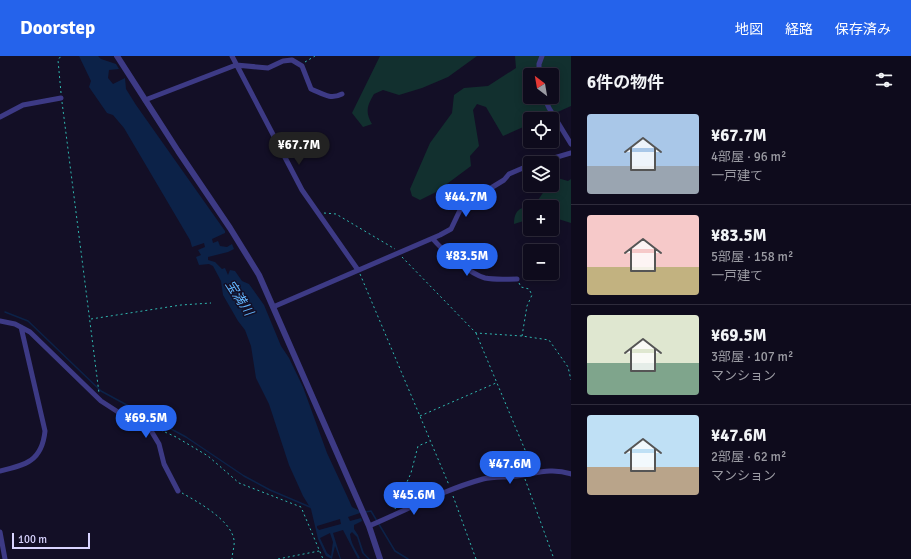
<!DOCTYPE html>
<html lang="ja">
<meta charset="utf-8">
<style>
body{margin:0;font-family:Signika,"Noto Sans JP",sans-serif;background:#1c1929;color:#f1f3f6;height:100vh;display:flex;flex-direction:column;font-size:15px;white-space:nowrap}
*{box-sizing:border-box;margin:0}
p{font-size:13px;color:#9b9ba3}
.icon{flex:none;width:22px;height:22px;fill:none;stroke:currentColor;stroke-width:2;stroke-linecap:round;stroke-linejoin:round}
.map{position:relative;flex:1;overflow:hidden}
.sheet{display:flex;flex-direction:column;background:#0e0b1c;width:340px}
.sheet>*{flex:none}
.needle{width:26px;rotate:329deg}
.buttons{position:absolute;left:523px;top:12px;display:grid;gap:8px}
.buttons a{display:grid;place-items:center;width:36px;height:36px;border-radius:4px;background:#0e0b1c;box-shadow:0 2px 10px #0003,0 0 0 1px #2e2b3b;font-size:20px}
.scale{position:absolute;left:12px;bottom:10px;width:78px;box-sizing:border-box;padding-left:4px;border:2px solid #d9d4ff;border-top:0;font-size:11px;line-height:14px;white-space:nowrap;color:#d9d4ff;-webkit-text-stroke:3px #130f26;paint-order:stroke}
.price{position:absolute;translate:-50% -34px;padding:0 9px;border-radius:14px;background:#2563eb;color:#fff;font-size:13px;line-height:26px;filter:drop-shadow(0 1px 2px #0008)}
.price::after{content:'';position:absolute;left:50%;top:24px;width:12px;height:9px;margin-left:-6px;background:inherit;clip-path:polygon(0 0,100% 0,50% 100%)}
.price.active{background:#222;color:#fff}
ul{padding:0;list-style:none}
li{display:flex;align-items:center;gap:12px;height:100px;padding:0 16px}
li+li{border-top:1px solid #2e2b3b}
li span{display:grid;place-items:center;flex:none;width:112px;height:80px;border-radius:4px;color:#555}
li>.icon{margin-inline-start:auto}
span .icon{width:48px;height:48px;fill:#fffc;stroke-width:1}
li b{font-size:17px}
h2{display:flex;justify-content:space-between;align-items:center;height:48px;padding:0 16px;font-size:17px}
header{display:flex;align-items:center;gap:24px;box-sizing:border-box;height:56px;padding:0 20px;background:#2563eb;color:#fff}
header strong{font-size:19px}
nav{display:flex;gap:22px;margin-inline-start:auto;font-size:14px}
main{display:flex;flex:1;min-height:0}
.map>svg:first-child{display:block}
</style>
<header>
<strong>Doorstep</strong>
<nav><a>地図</a><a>経路</a><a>保存済み</a></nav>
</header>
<main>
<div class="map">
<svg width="571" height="503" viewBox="0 0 571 503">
<rect width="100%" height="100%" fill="#130f26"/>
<path fill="#12302f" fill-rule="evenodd" d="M380 0H477L448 21 422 32 399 39 383 34 374 38C367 50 365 56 372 68L363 71 352 57Z
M515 0H571V50L542 63H530V68L503 80 486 51 477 48 473 54 479 90 470 100 471 110 436 136 420 144 412 140 410 133 430 87 452 57 454 39 464 32 488 30 516 12ZM530 19H552V41H530Z
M554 121 568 125 571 123V167L552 161V151H530V163L514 168C514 149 526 153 537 145 541 141 544 134 548 129H552Z"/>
<path fill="#0c2248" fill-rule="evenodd" d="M79 0H98L101 3 116 8 119 13 109 14 108 22 113 28 125 22 126 33 136 49 225 175V177L212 183 213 187 218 185 220 190 227 191 232 188 234 193 228 196 208 201V204L215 206 222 213 225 212 228 219 230 214 235 215 242 225 249 228 264 249 281 290 289 302 303 331 327 397 347 440 352 451 360 455V457L348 461 350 465 361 462 362 465 354 469V473L358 479 364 497 370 503H368L362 497 357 481 352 476 350 478C351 488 356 494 360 502L358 503 343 474 333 477 341 503H340L335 490 332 503 326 500 318 483 311 453 303 440 289 409 269 348 256 322 251 290 245 274 238 265 223 239 221 225 213 210 209 208 199 209 196 201 201 199 198 194 205 191 204 187 192 191 190 184 124 72 113 59 107 57 89 31 91 25ZM340 463 341 468 319 474 317 472V470ZM330 477 333 486 331 500 327 497 320 482Z"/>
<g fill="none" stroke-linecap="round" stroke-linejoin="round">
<path stroke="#0c2248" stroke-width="1.5" d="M5 256 28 265 101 335 186 381 244 420 270 434 310 451
M365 456 371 455 395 495 408 503"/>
<path stroke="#2fb8b0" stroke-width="1" stroke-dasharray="2 3" stroke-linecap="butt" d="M305 6 315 0
M61 37 58 4 61 0
M62 46 99 337
M324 157 336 158 395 193
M402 201 476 277 522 280 549 284 568 311 571 324
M360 218 449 429
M519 227 521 231 529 233 532 239 527 250 522 280
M91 263 181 249 211 247
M476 277 533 413
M420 360 496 327
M156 372 176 381 208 400 239 427 301 451 323 503
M525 423 554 503
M182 437C198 446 231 464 234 484 235 490 232 497 232 503
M453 440 476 503
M395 453 411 417 418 390 430 385
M278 503 319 495"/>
<path stroke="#3d3a85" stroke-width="5" d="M232 0 302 134 358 214
M539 19V8L542 0
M544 41 549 52 571 88
M145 44 236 9 268 12 283 5 292 4 302 10 311 33C323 38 330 44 342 38
M0 61 23 49 61 42
M537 107 571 97
M433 183C443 195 470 218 485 222 495 224 506 223 517 223
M273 251 440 179 451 173 461 152 468 146 504 124 509 118 530 109
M0 265 15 268 30 276 101 345 118 356 147 368 159 388 164 408 178 435
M0 415C26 409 42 405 45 375L21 271
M369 470C407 454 443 434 483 423 496 420 510 422 523 419 540 416 554 412 571 418
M0 476 5 503"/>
<path stroke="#3d3a85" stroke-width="6" d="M117 0 178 95 230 172 259 219 369 470 380 503"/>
</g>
<g text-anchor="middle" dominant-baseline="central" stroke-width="3" stroke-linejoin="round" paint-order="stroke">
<g font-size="13" font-style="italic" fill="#62b6ff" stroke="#130f26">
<text transform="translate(239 242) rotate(57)">宝満川</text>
</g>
</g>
</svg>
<div class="buttons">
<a><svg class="needle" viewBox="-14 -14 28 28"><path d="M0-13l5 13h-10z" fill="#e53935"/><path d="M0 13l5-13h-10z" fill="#9b9ba3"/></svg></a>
<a><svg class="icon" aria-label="locate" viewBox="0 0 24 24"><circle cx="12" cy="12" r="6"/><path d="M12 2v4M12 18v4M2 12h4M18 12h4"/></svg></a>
<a><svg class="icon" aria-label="layers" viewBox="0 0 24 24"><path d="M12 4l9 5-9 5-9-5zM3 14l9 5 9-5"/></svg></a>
<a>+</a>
<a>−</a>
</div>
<div class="scale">100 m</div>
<b class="price active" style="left:299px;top:110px">¥67.7M</b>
<b class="price" style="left:466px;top:162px">¥44.7M</b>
<b class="price" style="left:467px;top:221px">¥83.5M</b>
<b class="price" style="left:146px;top:383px">¥69.5M</b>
<b class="price" style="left:510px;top:429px">¥47.6M</b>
<b class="price" style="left:414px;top:460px">¥45.6M</b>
</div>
<section class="sheet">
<h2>6件の物件<svg class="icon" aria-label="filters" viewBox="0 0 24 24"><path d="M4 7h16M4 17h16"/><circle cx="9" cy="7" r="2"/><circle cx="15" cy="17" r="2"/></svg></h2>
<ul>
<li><span style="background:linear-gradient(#a9c7e8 65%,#9aa5b1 0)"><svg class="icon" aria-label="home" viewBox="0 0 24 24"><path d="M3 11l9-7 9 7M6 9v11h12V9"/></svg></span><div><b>¥67.7M</b><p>4部屋 · 96 m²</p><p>一戸建て</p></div></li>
<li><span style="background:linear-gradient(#f6c9c9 65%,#c2b280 0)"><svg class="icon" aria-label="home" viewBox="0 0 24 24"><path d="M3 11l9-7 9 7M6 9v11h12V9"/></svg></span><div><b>¥83.5M</b><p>5部屋 · 158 m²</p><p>一戸建て</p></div></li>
<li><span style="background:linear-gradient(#dfe7d0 60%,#7fa58c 0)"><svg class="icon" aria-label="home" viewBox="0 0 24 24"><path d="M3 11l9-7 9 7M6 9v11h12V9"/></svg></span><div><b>¥69.5M</b><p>3部屋 · 107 m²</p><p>マンション</p></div></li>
<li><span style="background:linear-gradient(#bfe0f5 65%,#b9a48a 0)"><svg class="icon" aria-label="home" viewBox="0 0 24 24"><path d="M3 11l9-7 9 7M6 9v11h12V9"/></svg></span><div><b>¥47.6M</b><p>2部屋 · 62 m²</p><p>マンション</p></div></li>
</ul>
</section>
</main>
